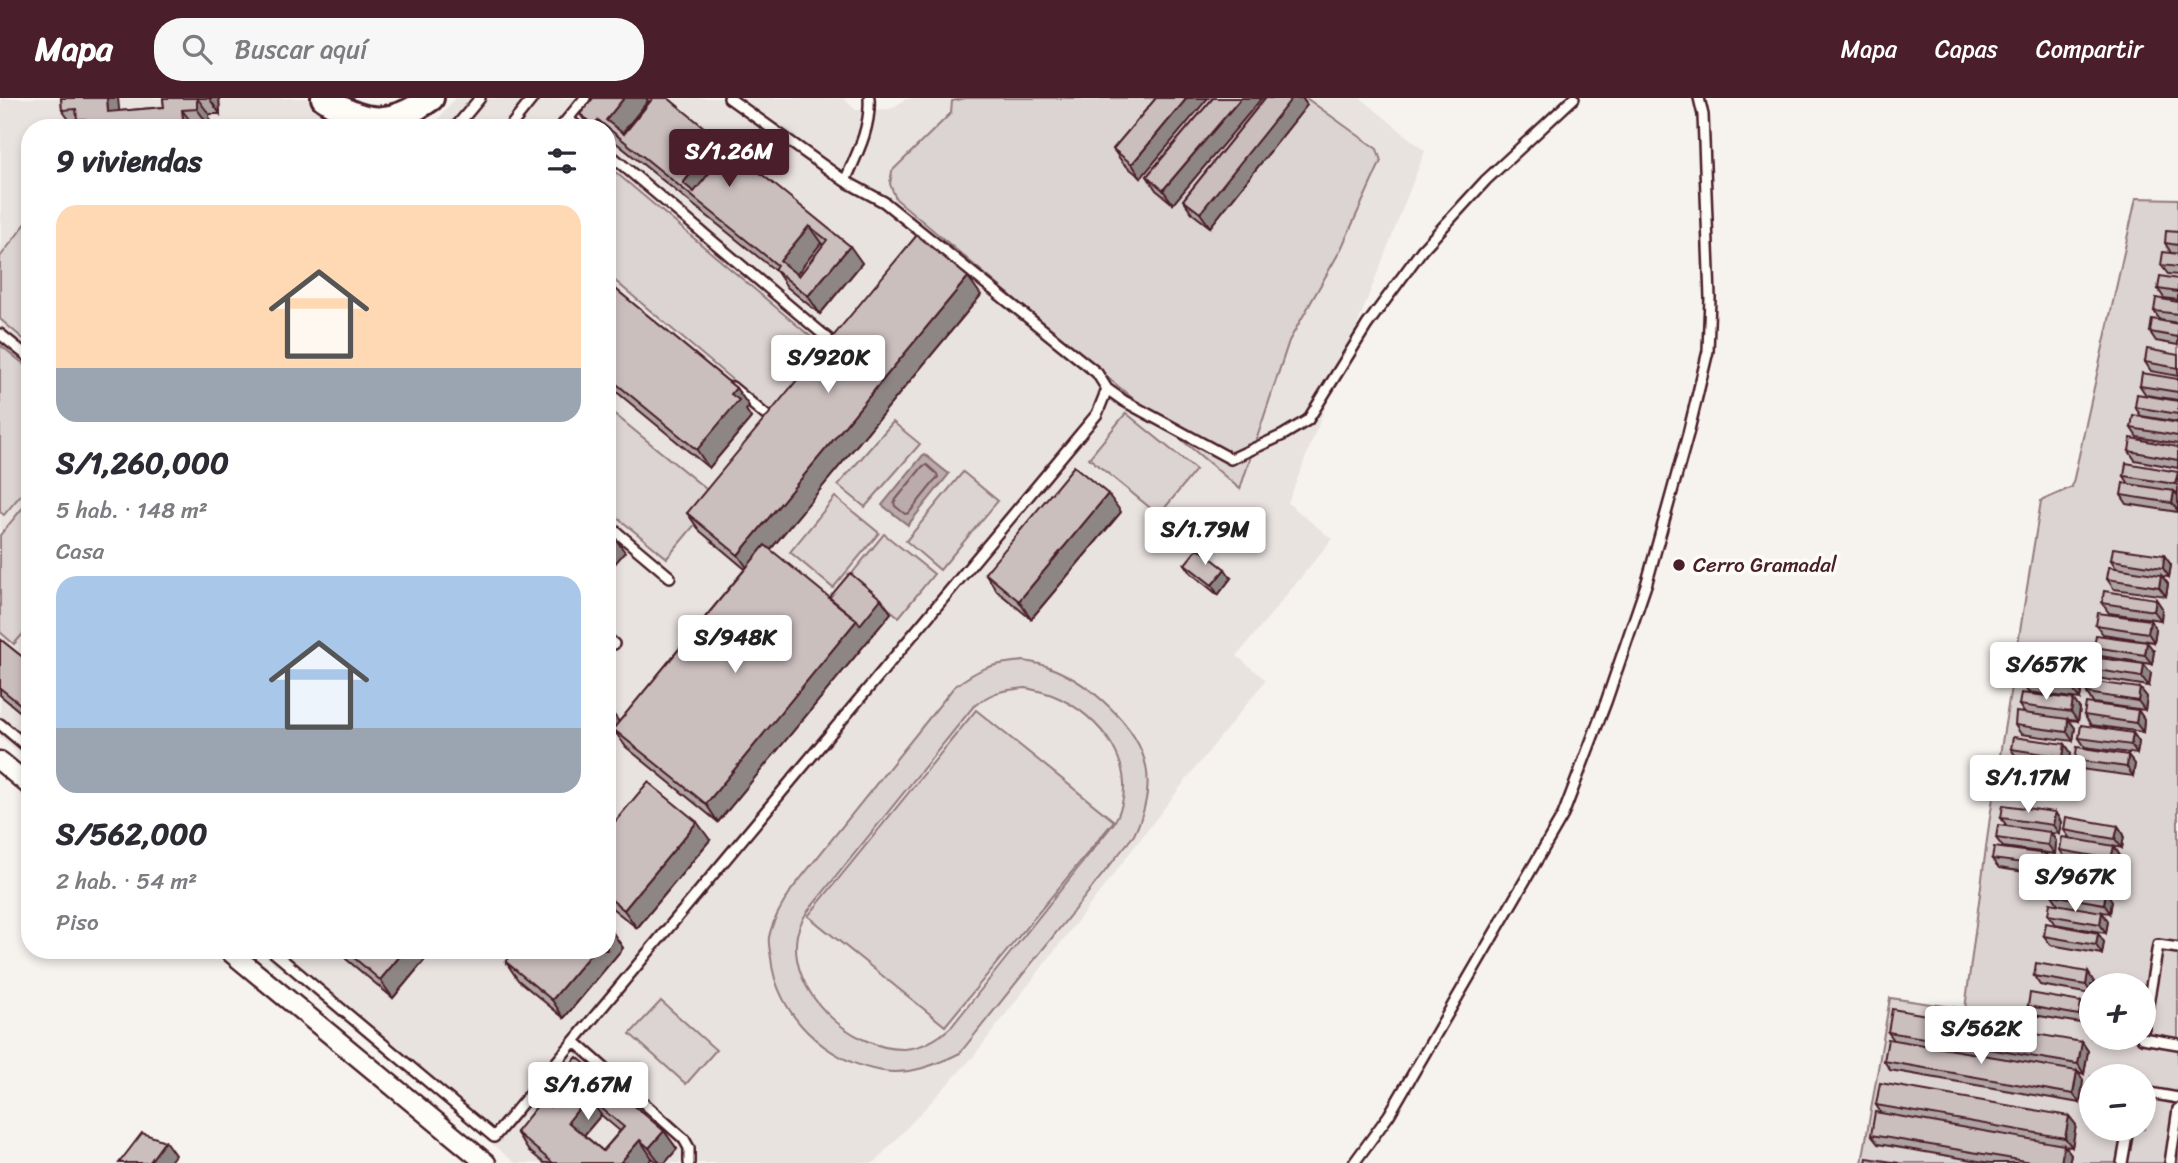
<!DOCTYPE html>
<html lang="es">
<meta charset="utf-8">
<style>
body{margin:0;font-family:Sriracha,sans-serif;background:#f7f7f7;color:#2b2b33;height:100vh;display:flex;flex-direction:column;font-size:26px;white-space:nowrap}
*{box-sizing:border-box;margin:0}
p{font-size:23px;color:#7c7c81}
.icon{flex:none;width:38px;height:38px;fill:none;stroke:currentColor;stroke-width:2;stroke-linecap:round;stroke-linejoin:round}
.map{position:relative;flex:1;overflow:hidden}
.side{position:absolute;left:21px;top:21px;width:595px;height:840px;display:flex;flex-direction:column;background:#fff;border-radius:28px;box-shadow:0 4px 10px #0003}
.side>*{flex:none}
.controls{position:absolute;left:2079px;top:875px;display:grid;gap:14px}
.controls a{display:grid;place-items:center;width:77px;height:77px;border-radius:50%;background:#fff;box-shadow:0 4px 10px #0003;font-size:35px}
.price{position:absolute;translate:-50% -60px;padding:0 16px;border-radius:7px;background:#fff;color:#222;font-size:23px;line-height:46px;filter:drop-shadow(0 2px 4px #0008)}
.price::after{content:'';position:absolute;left:50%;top:42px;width:21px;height:16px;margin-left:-10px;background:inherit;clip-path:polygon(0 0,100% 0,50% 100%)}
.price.active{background:#4a1f2b;color:#fff}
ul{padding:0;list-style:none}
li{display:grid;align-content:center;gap:14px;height:371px;padding:0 35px}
li span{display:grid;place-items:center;height:217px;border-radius:21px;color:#555}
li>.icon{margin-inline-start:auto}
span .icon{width:126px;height:126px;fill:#fffc;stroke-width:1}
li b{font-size:30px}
h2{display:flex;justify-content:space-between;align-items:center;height:84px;padding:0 35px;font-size:30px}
header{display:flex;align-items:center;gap:42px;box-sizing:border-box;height:98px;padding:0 35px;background:#4a1f2b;color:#fff}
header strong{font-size:33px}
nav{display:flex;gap:38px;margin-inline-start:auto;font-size:24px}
.search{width:490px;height:63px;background:#f7f7f7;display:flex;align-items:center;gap:18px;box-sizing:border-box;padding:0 24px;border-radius:28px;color:#7c7c81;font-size:26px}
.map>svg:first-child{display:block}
</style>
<header>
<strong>Mapa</strong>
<div class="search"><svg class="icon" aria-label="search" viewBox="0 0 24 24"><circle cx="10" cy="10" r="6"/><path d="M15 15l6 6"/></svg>Buscar aquí</div>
<nav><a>Mapa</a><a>Capas</a><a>Compartir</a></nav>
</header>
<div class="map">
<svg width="2178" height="1065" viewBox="0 0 2178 1065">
<rect width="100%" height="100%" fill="#f6f3ef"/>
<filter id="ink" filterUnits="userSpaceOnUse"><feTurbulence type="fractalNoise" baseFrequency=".0143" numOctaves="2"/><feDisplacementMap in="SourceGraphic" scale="14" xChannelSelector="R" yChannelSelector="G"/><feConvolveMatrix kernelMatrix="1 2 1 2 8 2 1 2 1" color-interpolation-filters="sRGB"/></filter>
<g filter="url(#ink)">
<path fill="#e9e3e0" d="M1 0H312L346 30H30V664L0 640Z
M455 0H843L856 12 890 11 906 1 912 0H1361L1425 53 1288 405 1332 441 1237 558 1266 582 1186 682 973 959 874 1065H515L258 852H607V30H431Z"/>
<path fill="#dcd4d2" stroke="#937a7e" stroke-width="2" fill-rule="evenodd" d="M966 0H1306L1377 51 1381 63 1341 151 1289 243 1240 391 896 101 890 86 892 73 951 15 952 3Z
M607 67 836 260 782 324 607 176Z
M2136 100 2178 101V1065H1862L1890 900 1965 911 1990 719 2041 403 2072 389ZM2091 887H2144V940H2091ZM2091 978H2144V1031H2091Z
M30 120V240L27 244 0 221V159Z
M0 247 30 271V386L4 417 0 414Z
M607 310 717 400 667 460 607 411Z
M1126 315 1196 372 1159 417 1089 360Z
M893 324 920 346 865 409 838 387Z
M963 374 998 403 940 472 906 443Z
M835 399 879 435 833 490 790 454Z
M30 401V528L14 546 0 534V437Z
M884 436 934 476 899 519 849 479Z
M1025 563C1033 565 1043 566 1051 570 1089 585 1138 627 1146 668 1151 692 1144 716 1134 737L960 955C936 967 910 977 883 973 827 965 776 916 771 860 770 853 768 845 769 839 773 821 783 806 792 791L954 589C979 570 993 565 1025 563ZM1026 590C1035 592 1044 594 1052 597 1102 617 1144 673 1114 725L952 928C939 940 922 950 904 951 851 952 787 893 797 837 799 829 803 820 808 813L973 609C991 594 1002 592 1026 590Z
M976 612 1114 723 945 928 808 818Z
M661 903 716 952 686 986 630 936Z"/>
<path fill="#bbabac" stroke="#8e7378" stroke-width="2" d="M924 356 949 376 908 427 882 407Z"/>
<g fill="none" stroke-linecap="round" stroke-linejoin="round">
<path stroke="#77575f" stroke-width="2" d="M923 368 927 367 937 376 938 379 909 415 905 416 895 408 894 404Z"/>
<g stroke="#4a1f2b" stroke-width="14">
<path id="lane" d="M729 0 845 83
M869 0C871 30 857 56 845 83L884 104 1097 275 1107 291 1124 303 1231 361 1283 337 1308 322 1367 227 1422 152 1486 82 1574 0
M568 21 579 30
M455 30 480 0
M509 30 533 0
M560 30 585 0
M607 54 838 249
M0 236 30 260
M732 289 775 325
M607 426 670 479
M607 540 614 546
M0 626 30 651
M271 852 494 1039 1097 316 1107 291
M2144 930 2158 847 2178 850
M2142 940 2178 946
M574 943 684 1041 689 1050V1065
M2144 994 2178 1000
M1354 1065 1389 1017 1563 717 1606 604 1647 484 1688 336 1708 253 1710 200 1703 17 1699 0
M2122 1065 2128 1031
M2170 1065 2178 1011"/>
</g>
<g stroke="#4a1f2b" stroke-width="23">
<path id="street" d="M0 663 30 688
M228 852 486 1065"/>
</g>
<g stroke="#4a1f2b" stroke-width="30">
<path id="secondary" d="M324 0C364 28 391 29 431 0"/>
</g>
<use href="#lane" stroke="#fdfcf7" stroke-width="9"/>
<use href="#street" stroke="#fdfcf7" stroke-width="18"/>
<use href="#secondary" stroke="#fdfcf7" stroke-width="24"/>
</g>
<path fill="#afa4a3" stroke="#4a1f2b" stroke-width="2" fill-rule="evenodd" d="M61 0 119 13 164 9 163 0H219L220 16H209L210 29 195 30H75L62 12Z
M593 0H668L862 165 820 216 787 189 777 174 610 40 607 44V30H590L580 16ZM648 3 650 4 624 36 623 35ZM821 145 823 147 799 178 796 176Z
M1156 0 1141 80 1123 65 1113 51Z
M1213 0 1173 106 1156 92 1147 78Z
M1265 0H1302L1307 7 1210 129 1193 116 1183 102Z
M2178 134V156L2171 155 2165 145Z
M2178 156V177L2168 176 2161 167Z
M2178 181V202L2164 200 2158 191Z
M607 184 736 290 749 308 746 312 751 320 709 370 607 286Z
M981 197 770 452 829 500 881 501 891 515 718 724 626 649 616 635 607 645V609L619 624 745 471 700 433 687 415Z
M2178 204V225L2160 222 2154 213Z
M2178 226V247L2156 243 2150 234Z
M2178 257V278L2151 273 2145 264Z
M2178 281V302L2146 297 2140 288Z
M2178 303V324L2141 318 2135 309Z
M2178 325V346L2137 339 2131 330Z
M2178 349V370L2135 362 2129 353Z
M2178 374V395L2175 394 2178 398V414L2127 406 2121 397 2129 386 2124 378Z
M1121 414 1031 521 997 493 985 475Z
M2164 457 2171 467 2169 479 2162 478 2168 486 2166 498 2114 491 2107 481 2116 470 2111 462Z
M1185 466 1231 480 1218 497 1191 475Z
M2156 501 2162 510 2161 522 2109 515 2102 505Z
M2096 527 2156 531 2154 544 2103 536Z
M0 541 30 565V622L0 597Z
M2094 549 2154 553 2152 566 2100 558Z
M2027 563 2087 567 2086 579 2034 572Z
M2091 571 2151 575 2149 588 2097 580Z
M2021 585 2082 589 2080 601 2028 594Z
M2140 590 2147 599 2145 612 2093 605 2087 595Z
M2073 601 2080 611 2078 623 2069 622 2075 630 2073 643 2021 636 2015 627 2025 616 2019 607Z
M2138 612 2144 621 2143 634 2091 627 2084 617Z
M2133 635 2139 644 2137 656 2085 649 2079 640Z
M2065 646 2071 655 2069 668 2017 660 2011 651Z
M2128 657 2135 666 2133 678 2081 671 2075 662Z
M2055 714 2061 724 2059 736 2051 735 2056 743 2055 756 2003 749 1996 740 2007 728 2001 720Z
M2118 728 2124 737 2122 750 2114 748 2120 758 2118 770 2066 761 2060 752 2070 741 2064 732Z
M607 733 710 742 637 830 607 806Z
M1992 761 2053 765 2051 778 1999 770Z
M2110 769 2116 778 2114 791 2062 782 2056 773Z
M2052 797 2112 803 2110 815 2102 814 2108 823 2106 835 2055 826 2048 817 2058 806Z
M611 832 623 850 564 920 518 882 506 864Z
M2044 838 2104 844 2102 856 2051 847Z
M340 852H433L393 900 346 861Z
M2034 878 2094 884V887H2091V896L2040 887Z
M2028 908 2088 913 2086 926 2034 917Z
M1888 934 2082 944 2088 953 2084 976 2078 974 2083 982 2080 1005 1890 972 1884 963 1894 942Z
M556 983 664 1033 677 1051 665 1065H658L652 1060 648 1065H544L528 1052 516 1034 550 1009 564 993ZM601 1017 620 1033 603 1053 584 1037Z
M1876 1007 2069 1018 2076 1027 2072 1049 2065 1048 2071 1056 2069 1065H1990L1878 1046 1871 1037 1881 1015Z"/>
<path fill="#8e8685" stroke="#4a1f2b" stroke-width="2" d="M107 0H118L121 30 108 14Z
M197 0 209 16 210 29 197 11Z
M209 0H219L220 16Z
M624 0H646L648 3 619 39 606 22Z
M1187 0H1208L1141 80 1132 66Z
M1241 0H1262L1173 106 1163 92Z
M1292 0H1302L1307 7 1210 129 1200 115Z
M182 12 195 29 184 30Z
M598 22 603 30H596L594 27Z
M712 49 725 67 697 102 683 85Z
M809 128 821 145 793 181 780 163Z
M850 148 862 165 820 216 808 198Z
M968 179 981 197 751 475 738 457Z
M736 290 749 308 746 312 751 320 709 370 697 352 731 296Z
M2174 393 2178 398V413L2172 405Z
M1108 396 1121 414 1031 521 1019 503Z
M612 436 625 454 607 475V442Z
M2164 457 2171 467 2169 479 2163 470Z
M1225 471 1231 480 1218 497 1212 487Z
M2161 477 2168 486 2166 498 2159 489Z
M881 501 891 515 718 724 706 706 857 522Z
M2156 501 2162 510 2161 522 2154 513Z
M2150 522 2156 531 2154 544 2148 535Z
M2147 544 2154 553 2152 566 2145 557Z
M2081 557 2087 567 2086 579 2079 570Z
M2144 566 2151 575 2149 588 2142 579Z
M2075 579 2082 589 2080 601 2073 592Z
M2140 590 2147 599 2145 612 2138 603Z
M30 594V620L20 606Z
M2073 601 2080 611 2078 623 2071 614Z
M609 610 622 628 613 631 616 635 607 645V613Z
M2138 612 2144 621 2143 634 2136 625Z
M2068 621 2075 630 2073 643 2067 634Z
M2133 635 2139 644 2137 656 2131 647Z
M2065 646 2071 655 2069 668 2063 659Z
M2128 657 2135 666 2133 678 2127 669Z
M2055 714 2061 724 2059 736 2053 727Z
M697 724 710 742 637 830 624 812Z
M2118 728 2124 737 2122 750 2115 741Z
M2050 734 2056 743 2055 756 2048 747Z
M2114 748 2120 758 2118 770 2111 761Z
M2046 756 2053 765 2051 778 2045 768Z
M2110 769 2116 778 2114 791 2107 782Z
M2106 793 2112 803 2110 815 2104 806Z
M2102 814 2108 823 2106 835 2100 826Z
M611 832 623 850 564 920 552 902 594 852H607V836Z
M2098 835 2104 844 2102 856 2096 847Z
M405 852H433L393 900 380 882Z
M2088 874 2094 884V887H2091V895L2086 887Z
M2081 904 2088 913 2086 926 2079 917Z
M2082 944 2088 953 2084 976 2078 966Z
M2077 973 2083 982 2080 1005 2073 996Z
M588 999 601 1017 580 1042 568 1024Z
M2069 1018 2076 1027 2072 1049 2065 1040Z
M664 1033 677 1051 665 1065H660L649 1050Z
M640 1042 652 1060 648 1065H620Z
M165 1043 175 1057 169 1065H149Z
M2064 1047 2071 1056 2069 1065H2061Z"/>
<path fill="#cbbfbe" stroke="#4a1f2b" stroke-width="2" fill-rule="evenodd" d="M61 0H107L108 14 164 9 163 0H197V11L182 12 184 30H85V21H77L76 11 62 12Z
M593 0H624L606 22 624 36 653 0H668L850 148 808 198 774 171 777 167 598 22 594 27 580 16ZM712 49 723 58 694 94 683 85ZM809 128 827 142 799 178 780 163Z
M1156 0H1187L1132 66 1113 51Z
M1213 0H1241L1163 92 1147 78Z
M1265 0H1292L1200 115 1183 102Z
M2166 133 2178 134V147L2165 145Z
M917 137 968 179 738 457 687 415Z
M2163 154 2178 156V169L2161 167Z
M2160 178 2178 181V194L2158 191Z
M607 184 736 290 731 296 739 302 697 352 607 278Z
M2156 200 2178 204V216L2154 213Z
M2152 221 2178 226V239L2150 234Z
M2147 251 2178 257V270L2145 264Z
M2142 275 2178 281V294L2140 288Z
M2137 296 2178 303V316L2135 309Z
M2133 317 2178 325V338L2131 330Z
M2131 340 2178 349V362L2129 353Z
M2126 365 2178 374 2175 386 2124 378Z
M1074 368 1108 396 1019 503 985 475Z
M2123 385 2174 393 2172 405 2121 397Z
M607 432 612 436 607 442Z
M765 447 857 522 706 706 613 631Z
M1198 450 1225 471 1212 487 1185 466Z
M2113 450 2164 457 2163 470 2111 462Z
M2109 469 2161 477 2159 489 2107 481Z
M850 475 881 501 860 527 857 522 829 500Z
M2104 493 2156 501 2154 513 2102 505Z
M2098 515 2150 522 2148 535 2096 527Z
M2096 537 2147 544 2145 557 2094 549Z
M0 541 30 565V594L20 606 0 590Z
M2029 551 2081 557 2079 570 2027 563Z
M2092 559 2144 566 2142 579 2091 571Z
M2023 573 2075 579 2073 592 2021 585Z
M2088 583 2140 590 2138 603 2087 595Z
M2021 595 2073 601 2071 614 2019 607Z
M2086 605 2138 612 2136 625 2084 617Z
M2016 614 2068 621 2067 634 2015 627Z
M2081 627 2133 635 2131 647 2079 640Z
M2013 639 2065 646 2063 659 2011 651Z
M2077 649 2128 657 2127 669 2075 662Z
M648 684 697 724 624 812 607 798V733Z
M2003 707 2055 714 2053 727 2001 720Z
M2066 719 2118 728 2115 741 2064 732Z
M1998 727 2050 734 2048 747 1996 740Z
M2062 739 2114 748 2111 761 2060 752Z
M1994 749 2046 756 2045 768 1992 761Z
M2058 760 2110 769 2107 782 2056 773Z
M2054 784 2106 793 2104 806 2052 797Z
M2050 805 2102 814 2100 826 2048 817Z
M2046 825 2098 835 2096 847 2044 838Z
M345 852H405L380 882Z
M515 852H594L552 902 506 864Z
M2036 865 2088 874 2086 887 2034 878Z
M2030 895 2081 904 2079 917 2028 908Z
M1892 911 2082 944 2078 966 1888 934Z
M1888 941 2077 973 2073 996 1884 963Z
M577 959 664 1033 649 1050 640 1042 620 1065H553L516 1034 541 1003 550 1009 566 991 556 983ZM588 999 624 1029 603 1053 568 1024Z
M1880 985 2069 1018 2065 1040 1876 1007Z
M1875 1014 2064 1047 2061 1065H2037L1871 1037Z
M142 1035 165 1043 149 1065H119Z
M1867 1060 1899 1065H1866Z"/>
</g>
<circle fill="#4a1f2b" stroke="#fdfcf7" stroke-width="2.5" cx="1679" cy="467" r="7"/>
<g text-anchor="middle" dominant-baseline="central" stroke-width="7" stroke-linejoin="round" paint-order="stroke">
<g font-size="21" fill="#4a1f2b" stroke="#fdfcf7" text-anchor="start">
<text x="1693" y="467">Cerro Gramadal</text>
</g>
</g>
</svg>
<div class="controls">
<a>+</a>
<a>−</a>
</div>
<b class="price active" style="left:729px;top:91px">S/1.26M</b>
<b class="price" style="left:828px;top:297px">S/920K</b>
<b class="price" style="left:1205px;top:469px">S/1.79M</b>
<b class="price" style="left:735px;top:577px">S/948K</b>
<b class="price" style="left:2046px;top:604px">S/657K</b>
<b class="price" style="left:2028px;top:717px">S/1.17M</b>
<b class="price" style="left:2075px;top:816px">S/967K</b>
<b class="price" style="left:1981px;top:968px">S/562K</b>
<b class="price" style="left:588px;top:1024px">S/1.67M</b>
<section class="side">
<h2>9 viviendas<svg class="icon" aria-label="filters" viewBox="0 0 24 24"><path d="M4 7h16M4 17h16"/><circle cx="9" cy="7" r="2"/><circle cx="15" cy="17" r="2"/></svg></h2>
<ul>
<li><span style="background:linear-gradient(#ffd9b3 75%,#9aa5b1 0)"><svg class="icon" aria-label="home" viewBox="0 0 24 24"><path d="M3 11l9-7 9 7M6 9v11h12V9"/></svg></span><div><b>S/1,260,000</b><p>5 hab. · 148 m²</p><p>Casa</p></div></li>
<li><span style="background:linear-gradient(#a9c7e8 70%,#9aa5b1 0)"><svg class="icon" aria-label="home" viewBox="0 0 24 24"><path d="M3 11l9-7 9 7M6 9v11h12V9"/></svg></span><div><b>S/562,000</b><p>2 hab. · 54 m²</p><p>Piso</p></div></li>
</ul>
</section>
</div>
